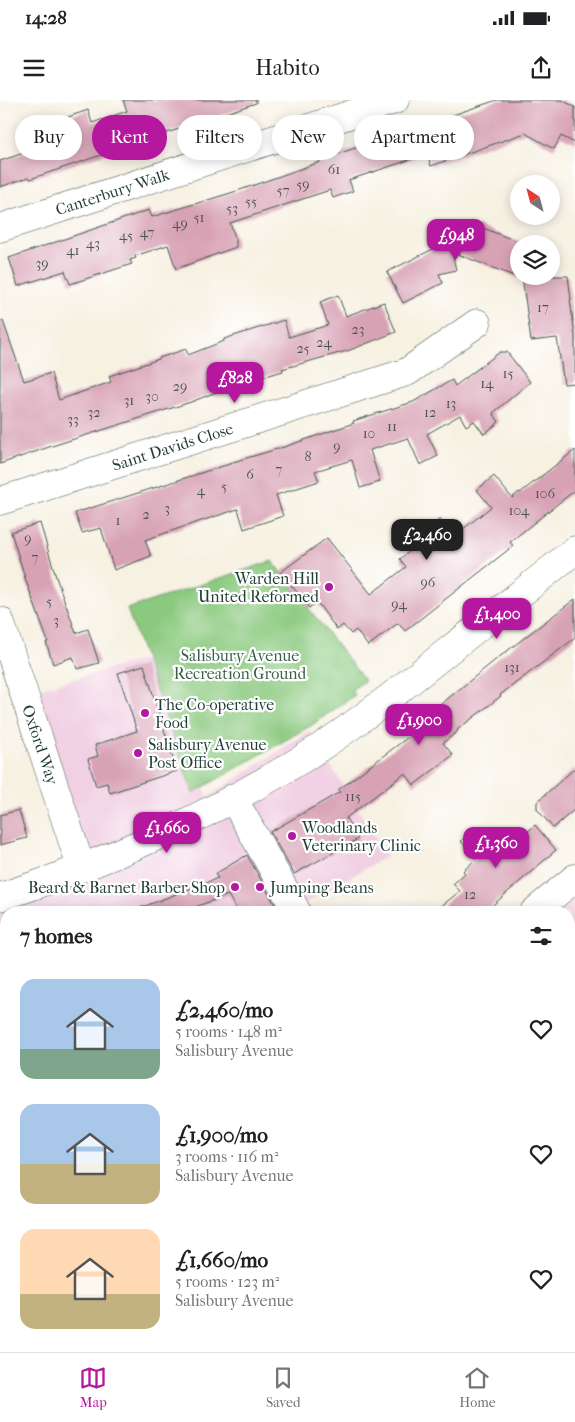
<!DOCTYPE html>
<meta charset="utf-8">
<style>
body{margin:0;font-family:"IM FELL French Canon",serif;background:#f6f6f6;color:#202124;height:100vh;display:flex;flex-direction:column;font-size:19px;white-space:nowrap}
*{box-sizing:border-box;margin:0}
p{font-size:16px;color:#757577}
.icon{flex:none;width:28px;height:28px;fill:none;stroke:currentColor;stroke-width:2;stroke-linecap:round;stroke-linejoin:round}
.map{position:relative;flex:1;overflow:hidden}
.sheet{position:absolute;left:0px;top:806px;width:575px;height:446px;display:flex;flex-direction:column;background:#fff;border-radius:20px 20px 0 0;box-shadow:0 2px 12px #0003}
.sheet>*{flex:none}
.guide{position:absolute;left:15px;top:15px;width:545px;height:45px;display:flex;gap:10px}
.needle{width:32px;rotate:324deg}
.controls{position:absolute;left:510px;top:75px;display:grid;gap:10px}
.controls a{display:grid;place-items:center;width:50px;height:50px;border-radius:50%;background:#fff;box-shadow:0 2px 12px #0003;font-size:25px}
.price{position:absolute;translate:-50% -42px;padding:0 11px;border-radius:10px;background:#b5179e;color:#fff;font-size:16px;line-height:32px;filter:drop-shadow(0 1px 2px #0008)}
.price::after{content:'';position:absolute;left:50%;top:30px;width:15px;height:11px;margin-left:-8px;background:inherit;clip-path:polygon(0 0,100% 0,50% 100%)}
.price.on{background:#222;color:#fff}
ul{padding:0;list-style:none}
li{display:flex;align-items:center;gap:15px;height:125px;padding:0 20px}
li span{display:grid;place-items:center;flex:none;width:140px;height:100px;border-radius:15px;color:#555}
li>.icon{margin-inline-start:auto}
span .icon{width:60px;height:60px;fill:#fffc;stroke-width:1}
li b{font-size:21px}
h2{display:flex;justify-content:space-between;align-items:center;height:60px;padding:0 20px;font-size:21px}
.chip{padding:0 18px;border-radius:22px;background:#fff;box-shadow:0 2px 12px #0003;font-size:18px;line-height:45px}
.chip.on{background:#b5179e;color:#fff}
.status{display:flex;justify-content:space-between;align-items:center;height:35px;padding:0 25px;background:#fff;direction:ltr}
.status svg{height:14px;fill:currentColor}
header{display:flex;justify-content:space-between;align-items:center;height:65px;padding:0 20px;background:#fff;font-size:22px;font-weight:600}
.tab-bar{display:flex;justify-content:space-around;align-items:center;height:70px;border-top:1px solid #e0e0e0;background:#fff;font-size:14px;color:#757577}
.tab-bar a{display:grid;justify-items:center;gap:2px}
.tab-bar .on{color:#b5179e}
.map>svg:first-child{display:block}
</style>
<div class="status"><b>14:28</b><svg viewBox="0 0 49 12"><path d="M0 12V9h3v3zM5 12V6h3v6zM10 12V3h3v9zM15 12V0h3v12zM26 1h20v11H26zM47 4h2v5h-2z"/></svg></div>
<header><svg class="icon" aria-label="menu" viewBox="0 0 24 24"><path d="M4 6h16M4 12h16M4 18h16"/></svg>Habito<svg class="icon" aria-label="share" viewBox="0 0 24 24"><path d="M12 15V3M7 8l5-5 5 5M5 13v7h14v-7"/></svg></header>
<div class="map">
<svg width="575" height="1252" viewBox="0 0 575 1252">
<rect width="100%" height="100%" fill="#fff"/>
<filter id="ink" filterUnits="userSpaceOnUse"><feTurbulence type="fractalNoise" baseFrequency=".02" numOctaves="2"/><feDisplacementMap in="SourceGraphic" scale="10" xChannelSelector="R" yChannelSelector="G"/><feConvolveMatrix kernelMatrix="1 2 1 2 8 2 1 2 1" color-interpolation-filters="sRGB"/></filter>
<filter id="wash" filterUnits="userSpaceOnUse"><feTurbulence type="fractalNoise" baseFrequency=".0096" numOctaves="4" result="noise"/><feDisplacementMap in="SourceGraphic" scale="20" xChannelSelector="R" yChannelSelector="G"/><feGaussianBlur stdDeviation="1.12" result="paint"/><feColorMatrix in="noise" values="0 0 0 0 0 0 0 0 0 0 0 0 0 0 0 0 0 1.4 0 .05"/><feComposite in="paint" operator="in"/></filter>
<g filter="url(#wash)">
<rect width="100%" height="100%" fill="#f7f1e2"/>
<path fill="#f1d0e3" d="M149 558 208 697 309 631 387 756 290 812H6V884L0 868V785L69 760 28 592Z
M575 798V1243L569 1241V812H559Z"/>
<path fill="#8bc97f" stroke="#55835a" d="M272 461 365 581 352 589 355 595 312 625 193 693 127 509Z"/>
<g id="blocks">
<path fill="#d8a2b5" d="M123 0H256V3L30 79 29 77 0 87V61L74 36 68 17 88 10 92 23 127 11Z
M497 0H562L575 7V43L561 36 554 49 525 33 431 66 427 54 349 80 353 91 333 98 330 90 230 123 236 140V147L176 169 168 145 135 156 136 158 130 160 132 164 70 184 65 171 18 186 9 158 149 110 152 117 237 91 320 62V60Z
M478 126 519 142V178L452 152 456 170 439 174 443 183 403 203 387 172 453 139V133L476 130Z
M522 176H568L571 200H570L575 235V283L564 284 557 238 531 241Z
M338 195 346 216 384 202 396 232 350 250 282 269 283 271 232 286 191 302 52 346 0 364V221H3L24 281 51 273 59 300 111 282 109 276 159 259V258L186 249 188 255 224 241V239L284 220 289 237 328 225 320 202Z
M500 252H507L530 282 493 313 499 322 484 334 474 321 466 326 460 315 427 334 438 356 420 365 408 338 370 350 380 382 360 388 352 360 315 371 319 381 276 395 283 416 244 429 238 409 186 426 145 440 151 456 114 470 101 428 82 433 75 413 207 371 233 363V362L284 347 354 323 353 321 413 302 452 280 455 286Z
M575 350V390L510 442 513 446 405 531 398 523 368 546 356 530 351 534 343 525 337 530 317 502 309 508 281 472 327 438 371 494 406 467 400 459 428 436 424 431 440 419 453 437 491 407 477 390 494 376 512 398 519 392 520 393Z
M40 423 56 477 76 533 88 529 99 563 77 569 73 557 53 564 46 542H48L26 481 11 432Z
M575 499V538L500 595 501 596 457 630 458 631 443 643 453 655 414 685 405 673 346 718 358 739 294 774 270 732 340 692 338 690 411 635 408 631 494 561Z
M144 565 177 671 110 693 107 683 96 686 88 659 98 656 95 645 137 631 118 573Z
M575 668V709L553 728 537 709V702Z
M19 710 27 738 0 745V715Z
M535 725 556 750 485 812H434L460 791 453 784 465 773 463 771 476 759 461 741 477 727 495 747 509 734 516 742Z
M247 755 279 812H238L228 795 181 812H132V811L218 778 215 774Z"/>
</g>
</g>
<g filter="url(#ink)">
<use href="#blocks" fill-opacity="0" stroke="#3f584e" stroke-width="1"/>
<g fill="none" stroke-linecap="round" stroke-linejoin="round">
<g stroke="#3f584e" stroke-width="29">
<g id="minor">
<path id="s1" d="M0 128 395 0"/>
<path id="s2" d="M0 401 407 272 477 223"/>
<path id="s3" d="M0 521 81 767"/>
<path d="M233 698 297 812"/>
<path d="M0 797C103 764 210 716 302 659 353 627 401 589 448 551 490 518 533 484 575 450"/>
<path d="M534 812 575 778"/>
<path d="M0 921 6 935"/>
<path d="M312 1246 314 1252"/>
</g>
</g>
<use href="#minor" stroke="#fff" stroke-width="28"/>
</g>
</g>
<g fill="#b5179e" stroke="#fff" stroke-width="2">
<circle cx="329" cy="487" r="5"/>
<circle cx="145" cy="613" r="5"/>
<circle cx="138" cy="653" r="5"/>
<circle cx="292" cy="736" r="5"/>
<circle cx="235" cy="787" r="5"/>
<circle cx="260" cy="787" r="5"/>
</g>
<g text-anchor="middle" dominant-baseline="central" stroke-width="4.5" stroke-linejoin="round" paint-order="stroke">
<g font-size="14" fill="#4d5654">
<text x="334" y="69">61</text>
<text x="303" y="84">59</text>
<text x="283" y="90">57</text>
<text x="251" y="101">55</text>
<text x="232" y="108">53</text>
<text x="199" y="117">51</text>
<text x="180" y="123">49</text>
<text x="147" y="132">47</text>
<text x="126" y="135">45</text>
<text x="93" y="143">43</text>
<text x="73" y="150">41</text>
<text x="42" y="163">39</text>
<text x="543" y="207">17</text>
<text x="358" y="229">23</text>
<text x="324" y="242">24</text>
<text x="303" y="248">25</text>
<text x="508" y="273">15</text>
<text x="487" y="283">14</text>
<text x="180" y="286">29</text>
<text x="152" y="296">30</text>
<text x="129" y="300">31</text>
<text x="451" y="303">13</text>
<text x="94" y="312">32</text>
<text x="430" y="312">12</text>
<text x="73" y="319">33</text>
<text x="392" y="326">11</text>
<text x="369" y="333">10</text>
<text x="337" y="346">9</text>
<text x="308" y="356">8</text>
<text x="279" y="369">7</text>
<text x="250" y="374">6</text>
<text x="224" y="386">5</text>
<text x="201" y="390">4</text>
<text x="545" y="393">106</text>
<text x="167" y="408">3</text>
<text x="519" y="410">104</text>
<text x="146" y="414">2</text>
<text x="118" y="420">1</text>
<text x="28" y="438">9</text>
<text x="35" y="457">7</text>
<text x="428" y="482">96</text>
<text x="49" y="501">5</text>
<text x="399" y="504">94</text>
<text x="56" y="520">3</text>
<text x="512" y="567">131</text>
<text x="353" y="696">115</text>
<text x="470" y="794">12</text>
</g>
<g font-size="16" fill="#1f3d34" stroke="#fff">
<text stroke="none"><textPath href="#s1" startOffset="118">Canterbury Walk</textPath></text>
<text stroke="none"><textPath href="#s2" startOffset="181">Saint Davids Close</textPath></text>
<text stroke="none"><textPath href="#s3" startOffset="130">Oxford Way</textPath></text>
</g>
<g font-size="16" fill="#1f3d34" stroke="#fff" text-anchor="start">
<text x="319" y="478" text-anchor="end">Warden Hill<tspan x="319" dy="18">United Reformed</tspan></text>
<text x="155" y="604">The Co-operative<tspan x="155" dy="18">Food</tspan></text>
<text x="148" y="644">Salisbury Avenue<tspan x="148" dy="18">Post Office</tspan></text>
<text x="302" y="727">Woodlands<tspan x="302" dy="18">Veterinary Clinic</tspan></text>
<text x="225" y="787" text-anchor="end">Beard &amp; Barnet Barber Shop</text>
<text x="270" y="787">Jumping Beans</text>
</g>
<g font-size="16" fill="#3a6047" stroke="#fff">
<text x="240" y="555">Salisbury Avenue<tspan x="240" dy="18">Recreation Ground</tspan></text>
</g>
</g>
</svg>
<div class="controls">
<a><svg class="needle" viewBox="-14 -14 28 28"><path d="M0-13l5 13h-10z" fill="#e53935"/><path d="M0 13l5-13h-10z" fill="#757577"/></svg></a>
<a><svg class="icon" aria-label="layers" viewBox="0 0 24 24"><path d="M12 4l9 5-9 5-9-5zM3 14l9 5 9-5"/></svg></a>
</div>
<b class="price" style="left:456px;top:161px">£948</b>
<b class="price" style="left:235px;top:304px">£828</b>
<b class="price on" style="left:427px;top:461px">£2,460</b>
<b class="price" style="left:497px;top:540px">£1,400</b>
<b class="price" style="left:419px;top:646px">£1,900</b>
<b class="price" style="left:167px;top:754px">£1,660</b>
<b class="price" style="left:496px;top:769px">£1,360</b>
<div class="guide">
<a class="chip">Buy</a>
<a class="chip on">Rent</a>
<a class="chip">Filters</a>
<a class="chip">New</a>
<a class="chip">Apartment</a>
</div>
<section class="sheet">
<h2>7 homes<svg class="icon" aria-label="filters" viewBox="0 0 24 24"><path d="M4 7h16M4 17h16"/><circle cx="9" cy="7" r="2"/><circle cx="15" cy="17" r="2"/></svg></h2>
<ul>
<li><span style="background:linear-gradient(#a9c7e8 70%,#7fa58c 0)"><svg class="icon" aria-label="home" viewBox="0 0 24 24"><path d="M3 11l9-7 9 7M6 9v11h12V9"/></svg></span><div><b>£2,460/mo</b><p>5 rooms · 148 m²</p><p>Salisbury Avenue</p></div><svg class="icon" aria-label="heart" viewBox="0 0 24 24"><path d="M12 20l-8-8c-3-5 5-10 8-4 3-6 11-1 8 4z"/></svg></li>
<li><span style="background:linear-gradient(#a9c7e8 60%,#c2b280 0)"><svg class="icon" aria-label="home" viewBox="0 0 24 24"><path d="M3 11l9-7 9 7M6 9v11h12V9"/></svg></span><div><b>£1,900/mo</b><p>3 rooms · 116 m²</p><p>Salisbury Avenue</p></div><svg class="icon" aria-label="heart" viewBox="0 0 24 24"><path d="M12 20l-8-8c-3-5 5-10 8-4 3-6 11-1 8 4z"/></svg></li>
<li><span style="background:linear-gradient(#ffd9b3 65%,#c2b280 0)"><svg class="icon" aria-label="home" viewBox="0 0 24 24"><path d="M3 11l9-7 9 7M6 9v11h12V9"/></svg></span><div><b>£1,660/mo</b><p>5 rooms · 123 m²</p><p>Salisbury Avenue</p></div><svg class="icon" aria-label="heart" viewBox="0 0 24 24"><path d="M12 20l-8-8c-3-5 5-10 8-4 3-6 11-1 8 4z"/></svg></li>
</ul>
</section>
</div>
<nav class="tab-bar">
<a class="on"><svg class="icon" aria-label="map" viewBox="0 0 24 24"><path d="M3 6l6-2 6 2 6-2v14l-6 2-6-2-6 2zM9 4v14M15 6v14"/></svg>Map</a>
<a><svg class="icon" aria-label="saved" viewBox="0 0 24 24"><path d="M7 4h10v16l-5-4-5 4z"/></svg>Saved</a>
<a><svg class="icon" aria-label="home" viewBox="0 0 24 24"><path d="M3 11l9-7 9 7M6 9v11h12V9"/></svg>Home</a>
</nav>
